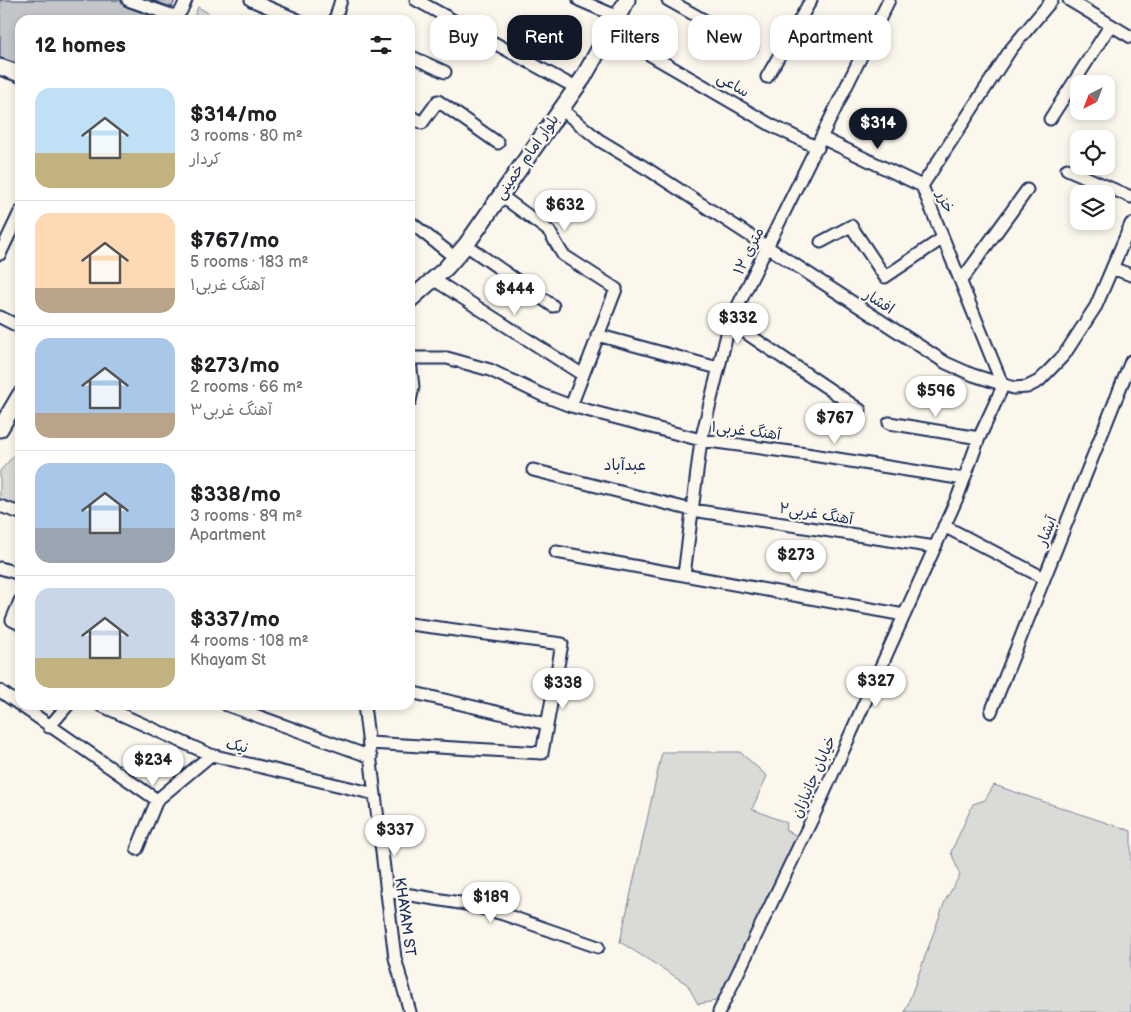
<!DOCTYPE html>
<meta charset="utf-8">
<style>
body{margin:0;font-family:"Balsamiq Sans","Playpen Sans Arabic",sans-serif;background:#f6f6f6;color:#202124;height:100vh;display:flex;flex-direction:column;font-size:19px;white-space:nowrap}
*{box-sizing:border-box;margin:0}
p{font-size:16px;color:#757577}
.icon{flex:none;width:28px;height:28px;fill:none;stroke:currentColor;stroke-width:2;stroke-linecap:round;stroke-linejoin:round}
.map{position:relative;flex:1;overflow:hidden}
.panel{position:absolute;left:15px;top:15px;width:400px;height:695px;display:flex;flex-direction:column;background:#fff;border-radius:15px;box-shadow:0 2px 8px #0003}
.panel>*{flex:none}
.guide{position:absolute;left:430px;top:15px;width:475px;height:45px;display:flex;gap:10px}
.needle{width:32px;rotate:222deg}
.tools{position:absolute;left:1070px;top:75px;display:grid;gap:10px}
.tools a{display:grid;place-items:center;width:45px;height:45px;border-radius:10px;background:#fff;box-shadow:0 2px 8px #0003;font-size:25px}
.price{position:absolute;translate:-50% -42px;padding:0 11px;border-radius:18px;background:#fff;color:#222;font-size:16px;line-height:32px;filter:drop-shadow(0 1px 2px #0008)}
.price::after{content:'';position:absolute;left:50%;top:30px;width:15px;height:11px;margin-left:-8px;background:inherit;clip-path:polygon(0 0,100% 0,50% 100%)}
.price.on{background:#111827;color:#fff}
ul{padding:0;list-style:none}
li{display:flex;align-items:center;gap:15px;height:125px;padding:0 20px}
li+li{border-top:1px solid #e0e0e0}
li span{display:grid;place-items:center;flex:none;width:140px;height:100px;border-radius:15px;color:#555}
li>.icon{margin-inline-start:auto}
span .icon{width:60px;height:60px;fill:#fffc;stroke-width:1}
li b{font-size:21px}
h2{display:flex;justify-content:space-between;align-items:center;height:60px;padding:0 20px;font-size:21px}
.chip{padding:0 18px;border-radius:15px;background:#fff;box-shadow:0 2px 8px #0003;font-size:18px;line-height:45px}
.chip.on{background:#111827;color:#fff}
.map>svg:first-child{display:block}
</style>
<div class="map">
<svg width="1131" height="1012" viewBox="0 0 1131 1012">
<rect width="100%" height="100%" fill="#fbf7ec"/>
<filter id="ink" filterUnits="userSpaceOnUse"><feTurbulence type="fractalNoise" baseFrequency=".02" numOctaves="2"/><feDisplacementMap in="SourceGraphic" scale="10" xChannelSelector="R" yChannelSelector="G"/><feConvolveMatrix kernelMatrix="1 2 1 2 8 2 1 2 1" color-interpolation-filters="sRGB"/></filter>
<g filter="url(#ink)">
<path fill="#dadad7" stroke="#7a849a" d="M198 7 220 20H190L194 17Z
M20 449V501L18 507 0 500V471Z
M662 752H740L767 776 752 809 787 823 785 830 798 836 722 1000 698 1004 687 984 620 942Z
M994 785 1131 831V1012H905L945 901 960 875 951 852 973 804 985 800Z"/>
<path fill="#c3c5c9" stroke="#1b2f5e" d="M0 0H121L126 7 163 20H20V64L0 58Z
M151 0H175L172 7Z"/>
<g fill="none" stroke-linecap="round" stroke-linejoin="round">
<g stroke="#1b2f5e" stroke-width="15">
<path id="minor" d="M128 0 174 16 181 11 186 0
M251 0 298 20
M416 0 569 84
M579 0 609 13
M668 0 752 47
M1069 0 1131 37
M335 20 341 0
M609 31 771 125 818 148
M410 56 445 72
M767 77 811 0
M561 109 599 140 649 170 946 363 973 375 1014 388 1027 387 1039 381 1064 355 1096 306 1131 224
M410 116 422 123 438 101 498 143
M1050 119 1110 26
M822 138 922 186
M1067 169 1131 197
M500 195 549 231 563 255 616 289 571 406
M410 222 448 252
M821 242 851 226 885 277 943 238
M466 245 553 306
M0 254 20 212
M1112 268 1131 275
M433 279 583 375
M961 281 1027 190
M0 317 20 327
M730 322 860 410
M597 335 718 368
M410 358H447L490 370 542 395 571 406 701 440 806 454 964 479
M410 361 413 387 410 401
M1003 386 922 186 1011 49 1052 0
M889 423 979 438
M533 470 692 510 935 547
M0 506 20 513
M944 526 1044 578
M556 552 904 615
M0 568 20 574
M684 575 701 440 730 322 889 0
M20 601 12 620 20 624
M0 691 157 800
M410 692 547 724
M100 705 211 755 375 794
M227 705 371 757
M364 705 395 958 410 1012
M991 712 1131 361
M49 727 68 705
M369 743 542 753 562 644 410 624
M137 849 157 800 211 755
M386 891 466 904 503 914 598 947
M719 1012 814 815 958 496 979 438 1003 386"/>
</g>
<g stroke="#1b2f5e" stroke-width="19">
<path id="tertiary" d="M0 67 20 74
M410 300 446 268 466 245 583 78 627 0
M0 429 20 395"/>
</g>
<use href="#minor" stroke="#fbf7ec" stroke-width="11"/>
<use href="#tertiary" stroke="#fbf7ec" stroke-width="15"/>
</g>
</g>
<g text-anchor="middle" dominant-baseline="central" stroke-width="4.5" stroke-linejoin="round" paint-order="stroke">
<g font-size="15" fill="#1b2f5e" stroke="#fbf7ec">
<text transform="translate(733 85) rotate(30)">ساعی</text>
<text transform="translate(527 157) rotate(-55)">بلوار امام خمینی</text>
<text transform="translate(945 202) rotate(67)">خزر</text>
<text transform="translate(749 251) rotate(-64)">۱۲ متری</text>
<text transform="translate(879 302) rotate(33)">افشار</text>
<text transform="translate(746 431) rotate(7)">آهنگ غربی۱</text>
<text transform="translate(816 514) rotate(9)">آهنگ غربی۲</text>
<text transform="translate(1047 531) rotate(-68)">آبشار</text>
<text transform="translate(237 746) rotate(13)">نیک</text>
<text transform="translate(814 777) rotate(-66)">خیابان جانبازان</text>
<text transform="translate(405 917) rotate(82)">KHAYAM ST</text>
</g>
<g font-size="16" fill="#1b2f5e" stroke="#fbf7ec">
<text x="625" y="465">عبدآباد</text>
</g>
</g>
</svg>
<div class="tools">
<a><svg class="needle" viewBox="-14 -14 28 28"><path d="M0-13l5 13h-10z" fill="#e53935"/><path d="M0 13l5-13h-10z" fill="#757577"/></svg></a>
<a><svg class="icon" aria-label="locate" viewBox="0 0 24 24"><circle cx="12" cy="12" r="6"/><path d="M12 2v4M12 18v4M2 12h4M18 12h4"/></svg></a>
<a><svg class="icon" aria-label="layers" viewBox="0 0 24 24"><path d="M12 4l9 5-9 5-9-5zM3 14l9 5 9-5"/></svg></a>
</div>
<b class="price on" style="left:878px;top:150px">$314</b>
<b class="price" style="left:565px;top:232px">$632</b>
<b class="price" style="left:515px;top:316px">$444</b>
<b class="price" style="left:738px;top:345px">$332</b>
<b class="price" style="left:936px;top:418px">$596</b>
<b class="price" style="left:835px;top:445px">$767</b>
<b class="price" style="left:796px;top:582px">$273</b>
<b class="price" style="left:876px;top:708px">$327</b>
<b class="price" style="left:563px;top:710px">$338</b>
<b class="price" style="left:153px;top:787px">$234</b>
<b class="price" style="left:395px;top:857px">$337</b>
<b class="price" style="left:491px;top:924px">$189</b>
<div class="guide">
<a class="chip">Buy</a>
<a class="chip on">Rent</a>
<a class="chip">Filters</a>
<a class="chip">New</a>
<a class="chip">Apartment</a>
</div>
<section class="panel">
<h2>12 homes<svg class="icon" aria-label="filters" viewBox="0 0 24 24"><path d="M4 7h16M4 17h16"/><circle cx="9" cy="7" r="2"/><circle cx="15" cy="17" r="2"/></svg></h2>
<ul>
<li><span style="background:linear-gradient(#bfe0f5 65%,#c2b280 0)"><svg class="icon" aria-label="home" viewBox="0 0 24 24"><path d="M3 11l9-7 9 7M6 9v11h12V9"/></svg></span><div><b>$314/mo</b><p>3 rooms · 80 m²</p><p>کردار</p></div></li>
<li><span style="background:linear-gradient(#ffd9b3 75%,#b9a48a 0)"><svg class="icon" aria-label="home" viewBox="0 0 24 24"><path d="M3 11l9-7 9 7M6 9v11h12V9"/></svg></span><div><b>$767/mo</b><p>5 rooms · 183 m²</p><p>آهنگ غربی۱</p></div></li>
<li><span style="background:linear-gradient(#a9c7e8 75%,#b9a48a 0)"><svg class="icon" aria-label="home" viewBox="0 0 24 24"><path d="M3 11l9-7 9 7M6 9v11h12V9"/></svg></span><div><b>$273/mo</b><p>2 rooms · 66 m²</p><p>آهنگ غربی۳</p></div></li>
<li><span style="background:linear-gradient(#a9c7e8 65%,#9aa5b1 0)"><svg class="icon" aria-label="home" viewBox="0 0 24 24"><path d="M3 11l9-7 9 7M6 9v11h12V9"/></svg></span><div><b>$338/mo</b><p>3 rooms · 89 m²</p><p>Apartment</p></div></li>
<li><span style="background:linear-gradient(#c9d6e8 70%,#c2b280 0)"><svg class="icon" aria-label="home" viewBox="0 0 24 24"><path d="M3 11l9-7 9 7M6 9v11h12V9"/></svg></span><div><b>$337/mo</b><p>4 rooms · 108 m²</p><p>Khayam St</p></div></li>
</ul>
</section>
</div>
